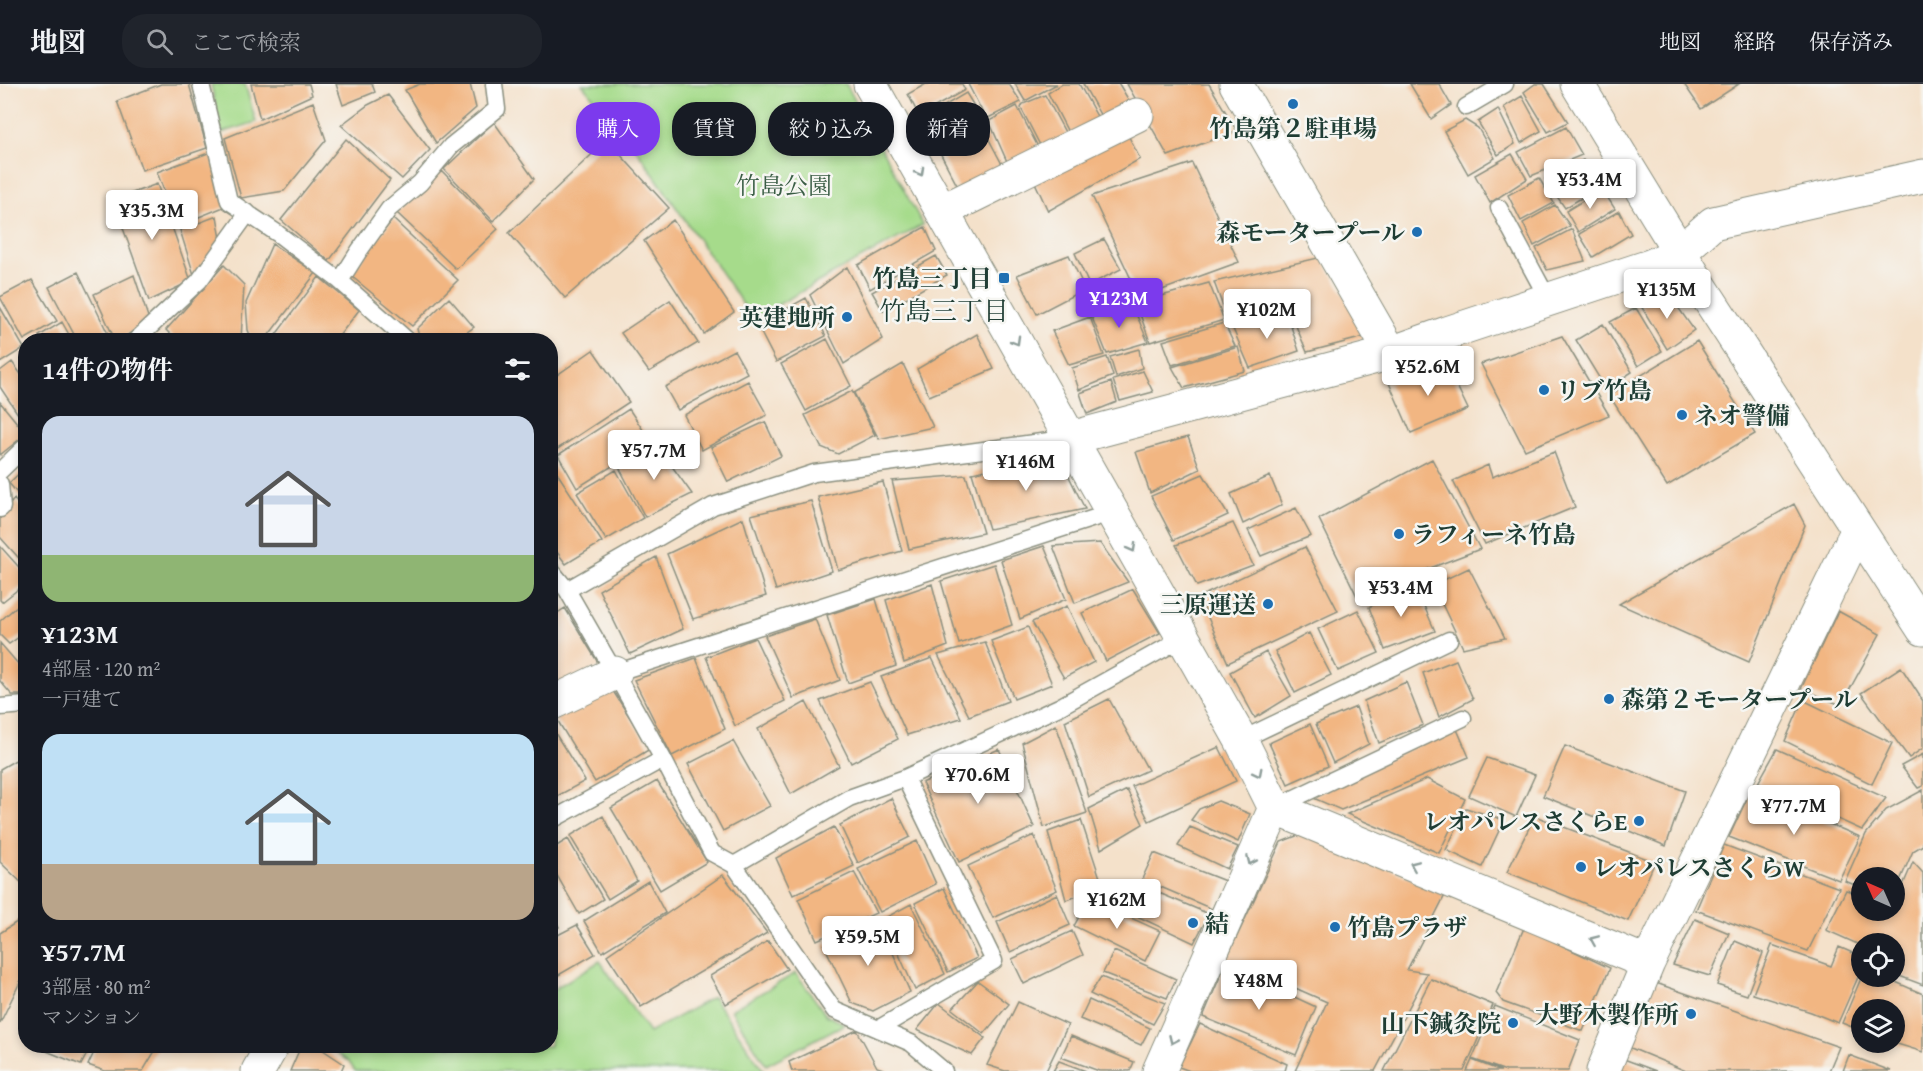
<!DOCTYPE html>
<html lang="ja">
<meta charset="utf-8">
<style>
body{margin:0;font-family:"Gentium Book Plus","Noto Serif JP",serif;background:#20242c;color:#f1f3f6;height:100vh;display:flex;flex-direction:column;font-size:22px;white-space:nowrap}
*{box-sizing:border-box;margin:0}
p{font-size:20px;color:#9ea1a6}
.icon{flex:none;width:33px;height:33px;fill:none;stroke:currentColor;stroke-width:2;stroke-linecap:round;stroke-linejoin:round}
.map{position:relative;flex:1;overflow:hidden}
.details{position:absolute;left:18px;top:249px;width:540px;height:720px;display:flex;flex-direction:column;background:#171b24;border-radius:24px;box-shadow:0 3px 9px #0003}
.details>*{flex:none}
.banner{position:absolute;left:576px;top:18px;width:570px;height:54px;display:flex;gap:12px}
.needle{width:39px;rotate:315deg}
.buttons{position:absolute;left:1851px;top:783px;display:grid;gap:12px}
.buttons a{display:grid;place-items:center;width:54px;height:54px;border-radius:50%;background:#171b24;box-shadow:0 3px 9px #0003;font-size:30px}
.price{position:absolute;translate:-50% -51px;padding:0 14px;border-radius:6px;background:#fff;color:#222;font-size:20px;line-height:39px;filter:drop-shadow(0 2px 3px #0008)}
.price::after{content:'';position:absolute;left:50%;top:36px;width:18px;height:14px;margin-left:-9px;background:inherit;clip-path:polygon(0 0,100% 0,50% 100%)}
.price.selected{background:#7c3aed;color:#fff}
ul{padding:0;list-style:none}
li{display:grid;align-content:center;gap:12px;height:318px;padding:0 24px}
li span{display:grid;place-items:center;height:186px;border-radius:18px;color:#555}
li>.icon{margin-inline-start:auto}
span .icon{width:108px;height:108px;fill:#fffc;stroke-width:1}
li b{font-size:26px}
h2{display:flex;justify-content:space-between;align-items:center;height:72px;padding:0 24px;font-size:26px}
.pill{padding:0 21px;border-radius:24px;background:#171b24;box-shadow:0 3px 9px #0003;font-size:21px;line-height:54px}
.pill.selected{background:#7c3aed;color:#fff}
header{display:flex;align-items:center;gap:36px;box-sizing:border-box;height:84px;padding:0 30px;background:#171b24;border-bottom:2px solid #363941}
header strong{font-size:28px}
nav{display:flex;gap:33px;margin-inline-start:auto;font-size:21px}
.search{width:420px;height:54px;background:#20242c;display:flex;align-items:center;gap:15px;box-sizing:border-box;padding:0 21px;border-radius:24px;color:#9ea1a6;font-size:22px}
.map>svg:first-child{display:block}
</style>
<header>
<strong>地図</strong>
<div class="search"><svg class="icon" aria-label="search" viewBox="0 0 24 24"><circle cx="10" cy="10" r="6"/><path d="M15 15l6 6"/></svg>ここで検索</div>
<nav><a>地図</a><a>経路</a><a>保存済み</a></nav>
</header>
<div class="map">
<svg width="1923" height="987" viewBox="0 0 1923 987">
<rect width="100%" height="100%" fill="#f6f6f2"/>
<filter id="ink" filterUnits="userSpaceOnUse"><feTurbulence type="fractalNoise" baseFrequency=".0167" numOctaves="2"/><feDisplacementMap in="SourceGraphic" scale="12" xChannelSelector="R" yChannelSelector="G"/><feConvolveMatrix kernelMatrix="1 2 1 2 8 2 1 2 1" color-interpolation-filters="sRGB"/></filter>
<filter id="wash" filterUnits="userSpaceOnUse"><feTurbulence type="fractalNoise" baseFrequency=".008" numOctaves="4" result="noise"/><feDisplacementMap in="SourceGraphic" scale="24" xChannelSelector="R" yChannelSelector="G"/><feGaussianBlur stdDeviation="1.35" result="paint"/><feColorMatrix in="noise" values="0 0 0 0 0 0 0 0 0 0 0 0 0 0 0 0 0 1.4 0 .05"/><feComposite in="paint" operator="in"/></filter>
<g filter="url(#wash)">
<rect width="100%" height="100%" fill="#f4e1ca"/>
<path fill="#a6db8b" stroke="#628c60" stroke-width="1.5" d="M211 0H245L256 38 221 49Z
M582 0H846L923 141 843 184 753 235 634 62Z
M600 877 649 949 713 913 764 987H355L349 978 327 962H550L551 907Z
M796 889 826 931 845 940 766 981 731 926Z"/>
<g id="blocks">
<path fill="#f2b682" d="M161 0H189L207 64 142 86 117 17Z
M251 0H309L312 11 260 35Z
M336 0H372L375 8 343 21Z
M420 0H470L476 24 436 59 405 6Z
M926 0H962L965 6 919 32 908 10Z
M968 0H1009L1021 18 986 35Z
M1015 0H1057L1025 17Z
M1062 0H1079L1099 36 1069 50 1048 9Z
M1083 0H1119L1131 20 1102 34Z
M1127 0H1209L1237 47 1168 72Z
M1410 0H1439L1451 21 1431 35Z
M1535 0H1544L1568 38 1548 48 1524 8Z
M1684 0H1739L1701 25Z
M966 9 974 22 929 49 922 35Z
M388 11 430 66 402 95 341 41 368 21Z
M1045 11 1067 52 1042 65 1021 24 1023 20Z
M1522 12 1541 47 1521 59 1504 23Z
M313 18 326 56 284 107 241 114 225 54Z
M1017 22 1040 67 1009 82 989 37Z
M1498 25 1515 60 1498 71 1478 38Z
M976 31 1004 84 960 107 933 55Z
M1465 36 1478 44 1495 74 1468 90 1444 47Z
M494 38 534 95 493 137 444 85Z
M1566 43 1582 71 1531 92 1518 68Z
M1126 47 1140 75 1048 127 1033 94Z
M346 55 390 96 329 177 281 136Z
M607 56 669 124 565 214 509 149Z
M211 68 226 122 177 142 157 88Z
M1512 70 1527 95 1490 119 1475 91Z
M1583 76 1601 102 1565 124 1545 95Z
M1192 79 1239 178 1140 214 1092 112Z
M442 87 498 145 456 185 397 129Z
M1539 94 1554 119 1521 137 1508 111Z
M157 100 191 197 149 217 113 116Z
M1602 105 1615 125 1578 148 1566 127Z
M1555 121 1570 142 1534 162 1523 139Z
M1619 127 1631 150 1593 173 1579 150Z
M217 132 221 155 194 191 180 146Z
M393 135 458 196 412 242 350 191Z
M673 136 734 228 704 250 644 157Z
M925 143 936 167 870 205 858 181Z
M1572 145 1585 177 1547 186 1536 164Z
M1104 155 1121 185 1089 201 1075 169Z
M272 160 316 189 265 256H252L248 246 246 219Z
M1069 171 1085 205 1037 230 1017 191Z
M936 172 947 191 883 227 872 208Z
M1322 173 1368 252 1307 268 1288 223 1230 242 1214 198Z
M224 181 244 201 241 256H176L166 246Z
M847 183 883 255 844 280 810 211Z
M78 188 111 256H77L49 203Z
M134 191 149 236 120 256H115L94 210Z
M319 193 359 226 336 256H272Z
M32 196 57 237 24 256 0 213Z
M1209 199 1224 236 1150 258 1136 219Z
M1668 209 1694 246 1667 265 1641 222Z
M449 214 474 243 456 256H420L417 245Z
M806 214 826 252 776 278 757 241Z
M670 216 698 259 649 288 621 249Z
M1132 220 1148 258 1107 270 1091 231Z
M0 223 24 264 0 279Z
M1636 224 1662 267 1638 282 1610 238Z
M1286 227 1299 267 1250 284 1233 245Z
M1090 233 1104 271 1069 281 1052 247Z
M62 238 72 256H42L39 252Z
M1224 239 1235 262 1172 281 1163 257Z
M1603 240 1632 288 1606 305 1576 256Z
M977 250 994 285 929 312 917 285Z
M1562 252 1609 331 1525 366 1481 280Z
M827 255 851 302 806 327 781 280Z
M1697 257 1755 350 1667 402 1609 311Z
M1238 263 1245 287 1184 304 1172 283Z
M1139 265 1142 284 1116 293 1110 273Z
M593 266 629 318 553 368 550 364V296Z
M734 266 747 289 678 326 665 303Z
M1107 273 1113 292 1079 306 1072 284Z
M12 278 26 297V342L0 303V287Z
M1446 279 1468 325 1411 349 1389 299Z
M903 280 933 343 879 355 854 309Z
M1143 287 1153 308 1120 317 1113 296Z
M748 297 767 331 702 366 684 331Z
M1111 298 1117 318 1087 330 1080 309Z
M852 307 875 351 838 370 821 363 805 331Z
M0 318 26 350 0 371Z
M629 325 651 358 577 404 558 371Z
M765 338 781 372 728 398 711 363Z
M1188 353 1200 385 1150 409 1136 368Z
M656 360 692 410 645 433 619 383Z
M1554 368 1575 423 1485 460 1453 397 1488 381 1492 393Z
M1058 370 1085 425 989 445 972 389Z
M1432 375 1480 465 1357 512 1319 435Z
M550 378 602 458 566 480 550 459Z
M26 383V420L9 399Z
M616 386 643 434 606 456 577 409Z
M1203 390 1228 431 1174 456 1151 412Z
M966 391 983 449 909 465 892 397Z
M1270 392 1282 421 1243 440 1231 410Z
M883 398 902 467 838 486 818 413Z
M14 415 26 430V482L0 453V434Z
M811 417 832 487 776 506 751 431Z
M1794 420 1805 441 1749 578 1619 520Z
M1296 424 1311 452 1261 472 1248 446Z
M743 434 766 512 693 535 667 470Z
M1233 439 1253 481 1197 502 1176 461Z
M1100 459 1128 498 1075 519 1053 462Z
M0 462 26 491V499L2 518 0 516Z
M1044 462 1066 515 1020 535 1001 476Z
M1305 463 1338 527 1228 579 1199 513Z
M656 473 683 545 630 570 599 506Z
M994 480 1012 541 959 560 941 497Z
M1469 484 1505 554 1463 564 1433 501Z
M1414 499 1435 547 1385 566 1369 523Z
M932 500 948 562 904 579 886 516Z
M1133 505 1160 549 1106 577 1082 529Z
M26 514V548L9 560 0 551V537Z
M876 515 896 582 848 599 827 531Z
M1067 522 1094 578 1064 594 1032 538Z
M565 524 600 582 557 602 550 591V534Z
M1358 526 1379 569 1338 587 1318 545Z
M1838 527 1880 550 1841 621 1801 605Z
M815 535 840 596 793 614 765 552Z
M1028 543 1052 600 1014 615 991 557Z
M1309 549 1331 591 1295 609 1275 567Z
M755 554 785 617 735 642 706 573Z
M985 558 1008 617 969 632 938 571Z
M0 559 26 589V611H12L0 597Z
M1266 568 1291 612 1255 634 1230 588Z
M696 574 725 645 672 672 634 596Z
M932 574 961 634 907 651 881 593Z
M1456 576 1473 615 1439 633 1423 589Z
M1901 583 1923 617V664L1909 674 1861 609Z
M870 598 898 655 851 679 820 617Z
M1406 598 1423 641 1379 659 1364 617Z
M611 604 650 665 595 698 556 634Z
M1109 615 1148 686 1089 713 1065 637Z
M1803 616 1892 659 1872 700 1785 657Z
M806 618 839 682 791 710 758 645Z
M1356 623 1369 660 1333 679 1316 640Z
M1310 640 1328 682 1288 700 1269 659Z
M550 641 585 697 550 716Z
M1056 641 1087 729 1044 743 1022 659Z
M1456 643 1469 673 1341 726 1311 713Z
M733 657 770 722 723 747 688 680Z
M1565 662 1685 707 1666 762 1543 712Z
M1219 663 1236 697 1149 737 1132 702Z
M999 665 1034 743 959 778 922 699Z
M1777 665 1886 714 1862 746 1758 699Z
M26 670V803L0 778V685Z
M1923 670V702L1918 704 1901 682Z
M1487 674 1535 691 1516 733 1469 712Z
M1427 695 1465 715 1439 769 1347 730Z
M657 697 707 778 660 806 611 724Z
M1127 706 1143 740 1101 765 1089 725Z
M1751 706 1860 753 1839 796 1729 753Z
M1923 706V761L1913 767 1894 810V794H1862V804L1845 797 1866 750 1886 726Z
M891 714 910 753 858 779 840 741Z
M1218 717 1250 730 1238 758 1191 736 1199 725Z
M1466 724 1504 736 1482 783 1446 766Z
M603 732 637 797 608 815 570 752Z
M1535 732 1655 778 1628 837 1507 788Z
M1081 736 1103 803 1066 816 1048 748Z
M834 743 854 782 793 811 776 774Z
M1190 743 1238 763 1227 785 1178 762Z
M1309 747 1445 811 1407 886 1427 889 1375 987H1295L1327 918 1227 874 1281 758Z
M1034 751 1057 806 993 834 968 782Z
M568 755 603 815 579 830 550 779V766Z
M917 757 936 800 880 828 858 785Z
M1724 761 1839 804 1808 867 1696 826Z
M1154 769 1225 797 1212 825 1142 795Z
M1913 778 1923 789V901L1894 890V860H1862V862L1826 846 1846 806 1862 811V826H1894V822Z
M854 788 876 829 817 856 798 815Z
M723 791 767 849 641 923 607 871Z
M648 797 665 829 602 868 584 837Z
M1140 801 1209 830 1194 859 1124 826Z
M944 804 977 874 948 888 915 819Z
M1057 810 1070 841 1010 868 997 838Z
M1089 815 1160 847 1145 877 1074 842Z
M911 820 945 890 915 906 883 835Z
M550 826 559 843 550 848Z
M26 832V879L23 892 0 939V849Z
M878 835 910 908 873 927 852 919 824 861Z
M1695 835 1729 849 1710 892 1673 881Z
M577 841 595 870 550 896V855Z
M1524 844 1610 884 1583 947 1503 918 1496 909Z
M1072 847 1083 871 1024 900 1012 875Z
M768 857 787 885 726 920 710 892Z
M1735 857 1763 869 1747 911 1717 901Z
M1772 861 1831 882 1839 863 1862 873V884L1838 939 1811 928 1753 910Z
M1114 867 1176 895 1167 914 1103 889Z
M1225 881 1316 923 1296 971 1203 933Z
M1862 892H1882L1923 910V968L1894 959V926H1862V947L1842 939Z
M1101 893 1165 919 1153 940 1090 910Z
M1431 895 1493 921 1464 987H1384Z
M978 897 1009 920 984 950 952 925Z
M1653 898 1839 963 1829 987H1686L1626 962Z
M1089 916 1150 944 1141 961 1080 935Z
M1018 918 1068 941 1046 987H1005L987 981Z
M939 919 985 954 972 971 917 946Z
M1495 922 1580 956 1568 987H1506L1472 975Z
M1200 940 1287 980 1285 987H1190L1179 983Z
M857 946 877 983 889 987H792L789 978Z
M1071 952 1134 978 1130 987H1099L1061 973Z
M34 962H91L81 981Z
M97 962H158L143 987H105L88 981Z
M301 962H317L344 980 341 987H290Z
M1613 971 1656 987H1606Z
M1849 971 1891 987H1843Z
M1472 976 1501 987H1467Z
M1059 977 1086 987H1053Z"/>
</g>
</g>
<g filter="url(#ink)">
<use href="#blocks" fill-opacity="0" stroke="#8a8f7f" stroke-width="1.5"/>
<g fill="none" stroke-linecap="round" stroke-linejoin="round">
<g stroke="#8a8f7f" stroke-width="19">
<path id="service" d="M201 0 229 117 277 149 340 197 407 256
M1466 23 1505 0
M1499 124 1548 215
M340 197 359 167 389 125 420 99 451 62 497 25 494 0
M136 256 199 197 248 129
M0 387 26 362
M0 400 2 423 0 425
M550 485 567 506 615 589 663 675 712 769 734 781 834 926 911 959 944 987
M567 506 713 422 814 389 1071 354
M615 589 1113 428
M0 623 26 621
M1241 656 1449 556
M1276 723 1463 634
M550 737 663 675
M734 781 849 714 905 694 1059 623 1183 554
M878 945 994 877 905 694"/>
</g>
<g stroke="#8a8f7f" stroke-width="35">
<path id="minor" d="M870 0 1241 656 1275 724 1648 879
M1236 0 1391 269
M1577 0 1701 203 1923 545
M942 127 1137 31
M1071 354 1391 269 1447 249 1650 182 1679 169 1713 139 1923 92
M550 620 615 589
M258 987 272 962
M1159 987 1275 724
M1603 987 1648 879 1858 445"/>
</g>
<use href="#service" stroke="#fff" stroke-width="16"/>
<use href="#minor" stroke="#fff" stroke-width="33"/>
</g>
<defs><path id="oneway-chevron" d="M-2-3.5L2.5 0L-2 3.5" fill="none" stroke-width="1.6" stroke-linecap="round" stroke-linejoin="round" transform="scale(1.5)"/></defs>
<g stroke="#8f9e9a">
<use href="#oneway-chevron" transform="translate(920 88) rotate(61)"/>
<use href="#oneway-chevron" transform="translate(1016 257) rotate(60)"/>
<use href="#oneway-chevron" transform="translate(1132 464) rotate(61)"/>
<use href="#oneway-chevron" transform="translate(1258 689) rotate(63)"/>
<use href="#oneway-chevron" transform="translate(1251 777) rotate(114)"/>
<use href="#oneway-chevron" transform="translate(1414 781) rotate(-157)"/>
<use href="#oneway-chevron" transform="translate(1594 856) rotate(-157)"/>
<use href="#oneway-chevron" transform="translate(1173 956) rotate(114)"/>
</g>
</g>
<g fill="#1f6fb2" stroke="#f6f6f2" stroke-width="2">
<circle cx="1293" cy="20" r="6"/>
<circle cx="1417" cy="148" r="6"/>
<rect x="998" y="188" width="12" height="12" rx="3"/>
<circle cx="847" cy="233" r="6"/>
<circle cx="1544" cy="306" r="6"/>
<circle cx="1682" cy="331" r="6"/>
<circle cx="1399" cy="450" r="6"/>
<circle cx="1268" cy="520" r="6"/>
<circle cx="1609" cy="615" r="6"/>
<circle cx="1639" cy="737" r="6"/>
<circle cx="1581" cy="783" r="6"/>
<circle cx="1193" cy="839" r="6"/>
<circle cx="1335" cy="843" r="6"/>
<circle cx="1691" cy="930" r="6"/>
<circle cx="1513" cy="939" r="6"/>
</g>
<g text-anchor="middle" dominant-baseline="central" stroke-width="5" stroke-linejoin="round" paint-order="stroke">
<g font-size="24" font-weight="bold" fill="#1f3d34" stroke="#f6f6f2" text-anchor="end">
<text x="1293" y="44" text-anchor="middle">竹島第２駐車場</text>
<text x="1405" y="148">森モータープール</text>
<text x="992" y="194">竹島三丁目</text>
<text x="835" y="233">英建地所</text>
<text x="1556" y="306" text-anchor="start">リブ竹島</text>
<text x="1694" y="331" text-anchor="start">ネオ警備</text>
<text x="1411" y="450" text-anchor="start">ラフィーネ竹島</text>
<text x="1256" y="520">三原運送</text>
<text x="1621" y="615" text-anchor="start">森第２モータープール</text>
<text x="1627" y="737">レオパレスさくらE</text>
<text x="1593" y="783" text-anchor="start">レオパレスさくらW</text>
<text x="1205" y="839" text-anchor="start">結</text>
<text x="1347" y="843" text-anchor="start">竹島プラザ</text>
<text x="1679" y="930">大野木製作所</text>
<text x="1501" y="939">山下鍼灸院</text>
</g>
<g font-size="24" fill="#3a5d45" stroke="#f6f6f2">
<text x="784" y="101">竹島公園</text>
</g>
<g font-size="26" fill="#1f3d34" stroke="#f6f6f2">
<text x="944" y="226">竹島三丁目</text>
</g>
</g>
</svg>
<div class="buttons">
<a><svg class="needle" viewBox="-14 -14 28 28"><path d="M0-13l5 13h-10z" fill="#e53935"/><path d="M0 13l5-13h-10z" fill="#9ea1a6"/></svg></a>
<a><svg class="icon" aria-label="locate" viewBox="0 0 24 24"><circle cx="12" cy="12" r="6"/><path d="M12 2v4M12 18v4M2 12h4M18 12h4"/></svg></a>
<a><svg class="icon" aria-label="layers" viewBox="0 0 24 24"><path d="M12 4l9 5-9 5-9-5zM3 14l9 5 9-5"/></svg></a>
</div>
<b class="price" style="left:1590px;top:126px">¥53.4M</b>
<b class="price" style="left:152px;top:157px">¥35.3M</b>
<b class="price" style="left:1667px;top:236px">¥135M</b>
<b class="price selected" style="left:1119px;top:245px">¥123M</b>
<b class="price" style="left:1267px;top:256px">¥102M</b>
<b class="price" style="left:1428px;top:313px">¥52.6M</b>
<b class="price" style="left:654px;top:397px">¥57.7M</b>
<b class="price" style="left:1026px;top:408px">¥146M</b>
<b class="price" style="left:1401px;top:534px">¥53.4M</b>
<b class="price" style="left:978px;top:721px">¥70.6M</b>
<b class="price" style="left:1794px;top:752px">¥77.7M</b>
<b class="price" style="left:1117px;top:846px">¥162M</b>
<b class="price" style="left:868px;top:883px">¥59.5M</b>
<b class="price" style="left:1259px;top:927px">¥48M</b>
<div class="banner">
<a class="pill selected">購入</a>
<a class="pill">賃貸</a>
<a class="pill">絞り込み</a>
<a class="pill">新着</a>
</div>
<section class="details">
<h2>14件の物件<svg class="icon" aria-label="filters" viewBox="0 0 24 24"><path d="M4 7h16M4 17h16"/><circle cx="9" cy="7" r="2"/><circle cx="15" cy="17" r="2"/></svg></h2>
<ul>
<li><span style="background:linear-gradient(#c9d6e8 75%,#8fb573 0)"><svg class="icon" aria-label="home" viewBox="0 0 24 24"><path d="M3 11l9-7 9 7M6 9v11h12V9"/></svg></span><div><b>¥123M</b><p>4部屋 · 120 m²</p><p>一戸建て</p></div></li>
<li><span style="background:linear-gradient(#bfe0f5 70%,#b9a48a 0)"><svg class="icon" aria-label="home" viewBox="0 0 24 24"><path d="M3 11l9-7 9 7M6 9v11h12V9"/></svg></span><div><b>¥57.7M</b><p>3部屋 · 80 m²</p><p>マンション</p></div></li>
</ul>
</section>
</div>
